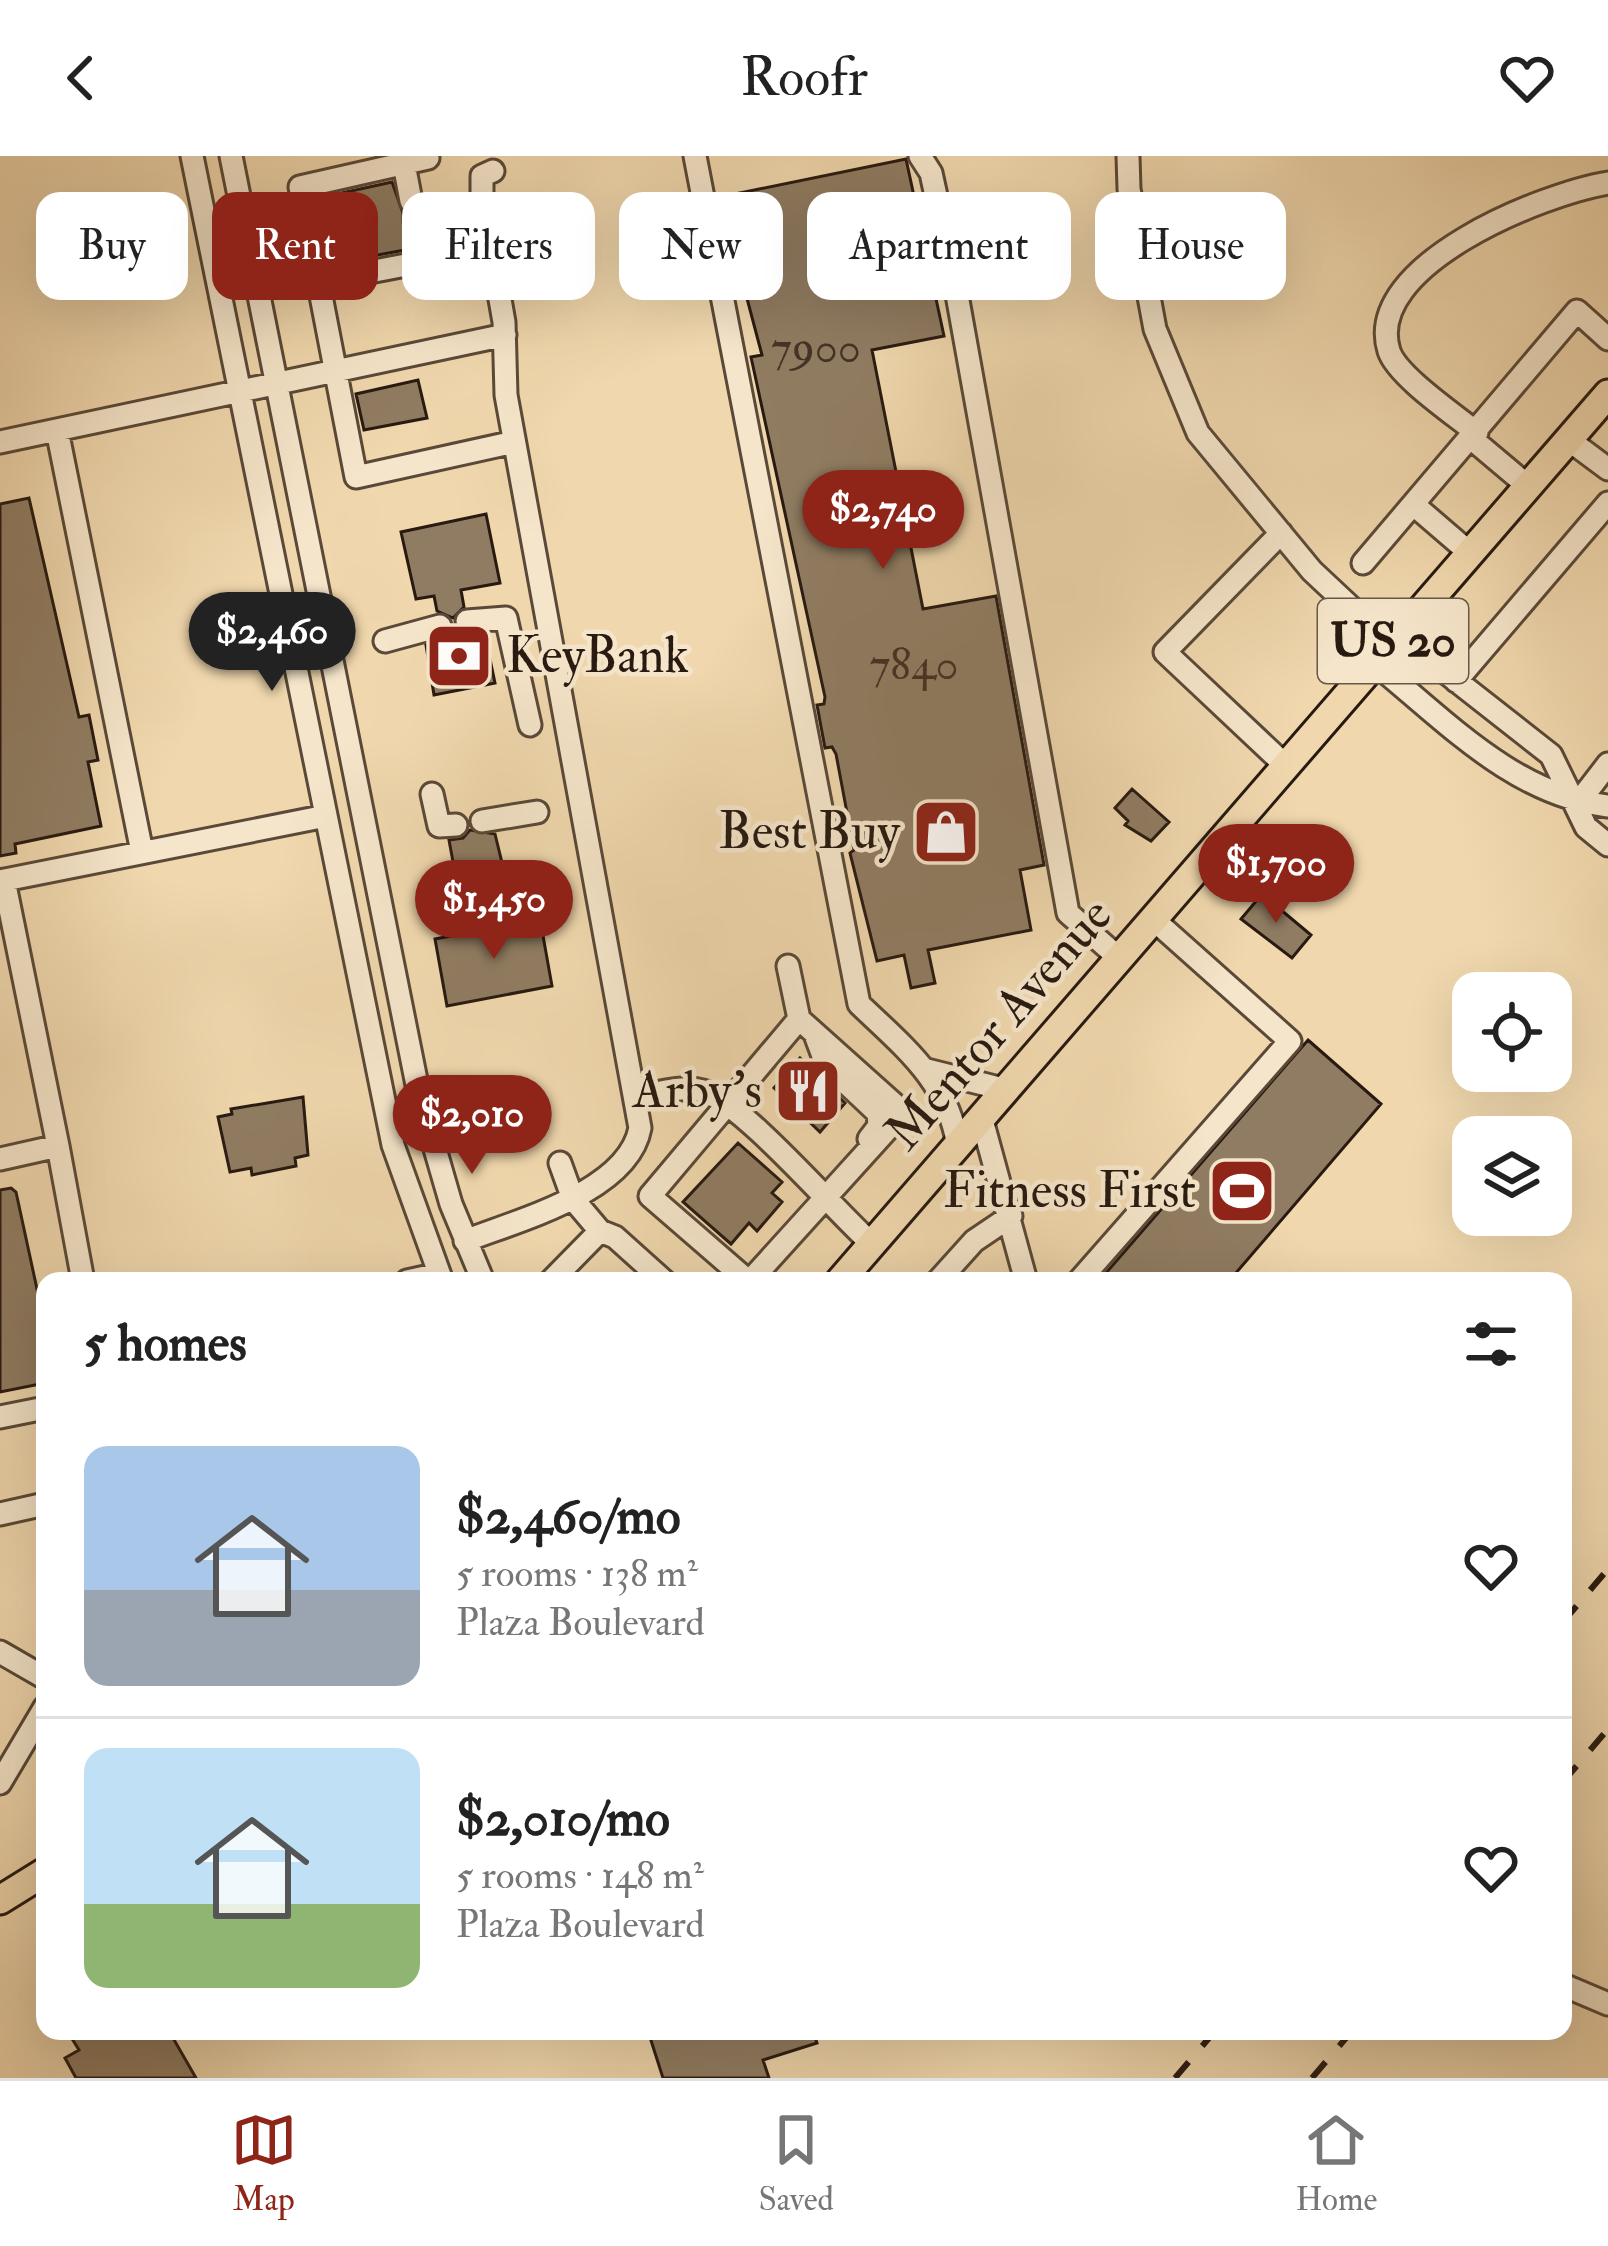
<!DOCTYPE html>
<meta charset="utf-8">
<style>
body{margin:0;font-family:"IM FELL Double Pica",serif;background:#f2f2f2;color:#222;height:100vh;display:flex;flex-direction:column;font-size:45px;white-space:nowrap}
*{box-sizing:border-box;margin:0}
p{font-size:39px;color:#767676}
.icon{flex:none;width:66px;height:66px;fill:none;stroke:currentColor;stroke-width:2;stroke-linecap:round;stroke-linejoin:round}
.map{position:relative;flex:1;overflow:hidden}
.side{position:absolute;left:36px;top:1116px;width:1536px;height:768px;display:flex;flex-direction:column;background:#fff;border-radius:24px;box-shadow:0 12px 48px #0002}
.side>*{flex:none}
.guide{position:absolute;left:36px;top:36px;width:1536px;height:108px;display:flex;gap:24px}
.controls{position:absolute;left:1452px;top:816px;display:grid;gap:24px}
.controls a{display:grid;place-items:center;width:120px;height:120px;border-radius:24px;background:#fff;box-shadow:0 12px 48px #0002;font-size:60px}
.price{position:absolute;translate:-50% -102px;padding:0 27px;border-radius:42px;background:#8f2418;color:#fff;font-size:39px;line-height:78px;filter:drop-shadow(0 3px 6px #0008)}
.price::after{content:'';position:absolute;left:50%;top:72px;width:36px;height:27px;margin-left:-18px;background:inherit;clip-path:polygon(0 0,100% 0,50% 100%)}
.price.on{background:#222;color:#fff}
ul{padding:0;list-style:none}
li{display:flex;align-items:center;gap:36px;height:300px;padding:0 48px}
li+li{border-top:3px solid #e0e0e0}
li span{display:grid;place-items:center;flex:none;width:336px;height:240px;border-radius:24px;color:#555}
li>.icon{margin-inline-start:auto}
span .icon{width:144px;height:144px;fill:#fffc;stroke-width:1}
li b{font-size:51px}
h2{display:flex;justify-content:space-between;align-items:center;height:144px;padding:0 48px;font-size:51px}
.tag{padding:0 42px;border-radius:24px;background:#fff;box-shadow:0 12px 48px #0002;font-size:42px;line-height:108px}
.tag.on{background:#8f2418;color:#fff}
header{display:flex;justify-content:space-between;align-items:center;height:156px;padding:0 48px;background:#fff;font-size:54px;font-weight:600}
.dock{display:flex;justify-content:space-around;align-items:center;height:168px;border-top:3px solid #e0e0e0;background:#fff;font-size:33px;color:#767676}
.dock a{display:grid;justify-items:center;gap:6px}
.dock .on{color:#8f2418}
.map>svg:first-child{display:block}
</style>
<header><svg class="icon" aria-label="back" viewBox="0 0 24 24"><path d="M15 5l-7 7 7 7"/></svg>Roofr<svg class="icon" aria-label="heart" viewBox="0 0 24 24"><path d="M12 20l-8-8c-3-5 5-10 8-4 3-6 11-1 8 4z"/></svg></header>
<div class="map">
<svg width="1608" height="1922" viewBox="0 0 1608 1922">
<rect width="100%" height="100%" fill="#f0d7ad"/>
<filter id="stains"><feTurbulence type="fractalNoise" baseFrequency=".00167" numOctaves="4"/><feColorMatrix values="0 0 0 0 .2 0 0 0 0 .09 0 0 0 0 .02 0 0 0 .5 -.17"/></filter>
<radialGradient id="worn" r=".72"><stop offset=".6" stop-color="#630" stop-opacity="0"/><stop offset="1" stop-color="#630" stop-opacity=".3"/></radialGradient>
<path fill="#907c62" stroke="#281a11" stroke-width="3" d="M906 3 944 180 872 194 899 331 923 453 996 440 1044 709 1020 714 1031 774 928 794 935 827 911 832 904 799 877 805 850 697 854 694 836 598 832 591 825 592 817 549 824 548 825 541 751 201 762 199 740 116 730 39Z
M392 26 403 57 405 94 356 103 339 51H345L342 37Z
M418 224 427 262 364 274 356 238Z
M29 342 79 561 89 559 98 604 88 606 101 670 15 688 16 697 0 700V348Z
M486 358 500 427 461 434 464 451 453 462 437 455 434 440 416 443 401 376Z
M455 473 467 480 485 479 495 527 434 539 426 489 445 484Z
M1132 633 1169 666 1151 685 1125 669 1128 665 1115 652Z
M470 674 495 678 503 711 456 722 449 684 463 682Z
M1262 738 1311 779 1292 802 1241 763Z
M540 763 552 830 447 850 435 783Z
M1308 884 1381 948 1229 1125H1099Z
M800 902 845 947 820 976 774 932Z
M303 941 308 999 295 1002 296 1010 252 1019 251 1012 230 1016 218 961 232 958 231 953Z
M738 987 782 1026 772 1037 782 1046 757 1075 749 1067 731 1088 683 1046Z
M11 1032 16 1036 45 1170V1227L0 1236V1034Z
M82 1875H169L196 1922H76L65 1902 79 1894 71 1881Z
M648 1875H813L817 1887 763 1904 769 1922H663Z"/>
<g fill="none" stroke-linecap="round" stroke-linejoin="round">
<g stroke="#5a4938" stroke-width="27">
<path id="minor" d="M192 0 393 989 442 1125
M231 0 418 934 451 1048 483 1125
M695 0 859 848C905 892 949 926 958 991
M920 0 931 17 954 122 1068 757 1119 802
M1128 0 1129 33 1155 173 1198 277 1312 415 1390 488
M428 2 300 31 356 321 514 286
M404 8 411 45
M415 65 423 106
M317 126 448 101
M57 274 142 696
M1477 277C1455 259 1397 220 1389 195 1362 109 1545 37 1608 27
M1472 283 1529 331
M1569 284 1608 313
M0 286 505 179
M1414 349 1471 398
M1281 377 1165 496 1286 610
M1363 407 1577 155 1608 183
M467 465 506 462 530 569
M1398 479 1551 599 1586 671 1608 689
M385 485 440 470
M1373 506C1444 563 1513 639 1608 650
M1456 525 1608 347
M432 638 439 670 456 669
M1578 647 1608 608
M482 665 537 656
M0 725 326 660
M816 881 826 908 878 957 879 970 869 983
M927 914 1007 934
M637 941C658 937 681 929 703 935 743 947 835 1055 872 1088
M982 964 1026 1125
M58 990 83 1125
M0 1003 58 990 4 724
M560 1007 573 1043 600 1075
M465 1085C518 1064 628 1036 640 972L506 239 504 166 482 41V20L493 15
M407 1125 439 1118
M551 1125 600 1075 615 1081 664 1125
M748 1125 650 1040 799 863 788 810
M750 1125 903 956 799 863
M938 1125 974 1085 1011 1060
M1079 1125 1290 885 1153 763
M0 1261 45 1252
M0 1358 45 1348
M0 1496 45 1522
M0 1627 45 1551
M1563 1829 1608 1848"/>
</g>
<g stroke="#281a11" stroke-width="33">
<path id="major" d="M840 1125 1608 238
M0 1744 45 1716"/>
</g>
<use href="#minor" stroke="#f5e5ca" stroke-width="21"/>
<use href="#major" stroke="#f0d7ad" stroke-width="27"/>
<path stroke="#281a11" stroke-width="6" stroke-dasharray="21 21" stroke-linecap="butt" d="M1563 1466 1608 1413
M1563 1626 1608 1573
M1175 1922 1215 1875
M1312 1922 1352 1875"/>
</g>
<defs>
<g id="bank-square" transform="scale(3.45)"><rect x="-9" y="-9" width="18" height="18" rx="4" fill="#8f2418" stroke="#f5e5ca"/><path d="M-6-4H6V4H-6ZM0-2.3a2.3 2.3 0 1 0 0 4.6a2.3 2.3 0 1 0 0-4.6Z" fill="#fff"/></g>
<g id="shop-square" transform="scale(3.45)"><rect x="-9" y="-9" width="18" height="18" rx="4" fill="#8f2418" stroke="#f5e5ca"/><path d="M-5-2.5h2.3a2.7 3.5 0 0 1 5.4 0H5L5.5 6h-11ZM-1.5-2.5h3a1.5 2.3 0 0 0-3 0Z" fill="#fff"/></g>
<g id="restaurant-square" transform="scale(3.45)"><rect x="-9" y="-9" width="18" height="18" rx="4" fill="#8f2418" stroke="#f5e5ca"/><path d="M-5-6h1v4h1v-4h1v4h1v-4h1v5L-1.5 .5V6h-2V.5L-5-1ZM5-6V6H3V1.5H1.5Q1.5-4 5-6Z" fill="#fff"/></g>
<g id="stadium-square" transform="scale(3.45)"><rect x="-9" y="-9" width="18" height="18" rx="4" fill="#8f2418" stroke="#f5e5ca"/><path d="M0-5a6.5 5 0 1 0 0 10a6.5 5 0 1 0 0-10ZM-3.5-1.8h7v3.6h-7Z" fill="#fff"/></g>
</defs>
<g fill-rule="evenodd">
<use href="#bank-square" x="459" y="500"/>
<use href="#shop-square" x="946" y="676"/>
<use href="#restaurant-square" x="808" y="935"/>
<use href="#stadium-square" x="1242" y="1035"/>
</g>
<g text-anchor="middle" dominant-baseline="central" stroke-width="9" stroke-linejoin="round" paint-order="stroke">
<g font-size="45" fill="#423225">
<text x="816" y="192">7900</text>
<text x="914" y="509">7840</text>
</g>
<rect fill="#f5e5ca" stroke="#665748" stroke-width="3" x="1318" y="443" width="150" height="84" rx="9"/>
<g font-size="48" font-weight="bold" fill="#281a11">
<text x="1393" y="485">US 20</text>
</g>
<g font-size="51" fill="#281a11" stroke="#f5e5ca" text-anchor="end">
<text x="506" y="500" text-anchor="start">KeyBank</text>
<text x="900" y="676">Best Buy</text>
<text x="762" y="935">Arby's</text>
<text x="1196" y="1035">Fitness First</text>
</g>
<g font-size="51" fill="#281a11" stroke="#f5e5ca">
<text transform="translate(999 868) rotate(-49)">Mentor Avenue</text>
</g>
</g>
<rect width="100%" height="100%" filter="url(#stains)"/>
<rect width="100%" height="100%" fill="url(#worn)"/>
</svg>
<div class="controls">
<a><svg class="icon" aria-label="locate" viewBox="0 0 24 24"><circle cx="12" cy="12" r="6"/><path d="M12 2v4M12 18v4M2 12h4M18 12h4"/></svg></a>
<a><svg class="icon" aria-label="layers" viewBox="0 0 24 24"><path d="M12 4l9 5-9 5-9-5zM3 14l9 5 9-5"/></svg></a>
</div>
<b class="price" style="left:883px;top:416px">$2,740</b>
<b class="price on" style="left:272px;top:538px">$2,460</b>
<b class="price" style="left:1276px;top:770px">$1,700</b>
<b class="price" style="left:494px;top:806px">$1,450</b>
<b class="price" style="left:472px;top:1021px">$2,010</b>
<div class="guide">
<a class="tag">Buy</a>
<a class="tag on">Rent</a>
<a class="tag">Filters</a>
<a class="tag">New</a>
<a class="tag">Apartment</a>
<a class="tag">House</a>
</div>
<section class="side">
<h2>5 homes<svg class="icon" aria-label="filters" viewBox="0 0 24 24"><path d="M4 7h16M4 17h16"/><circle cx="9" cy="7" r="2"/><circle cx="15" cy="17" r="2"/></svg></h2>
<ul>
<li><span style="background:linear-gradient(#a9c7e8 60%,#9aa5b1 0)"><svg class="icon" aria-label="home" viewBox="0 0 24 24"><path d="M3 11l9-7 9 7M6 9v11h12V9"/></svg></span><div><b>$2,460/mo</b><p>5 rooms · 138 m²</p><p>Plaza Boulevard</p></div><svg class="icon" aria-label="heart" viewBox="0 0 24 24"><path d="M12 20l-8-8c-3-5 5-10 8-4 3-6 11-1 8 4z"/></svg></li>
<li><span style="background:linear-gradient(#bfe0f5 65%,#8fb573 0)"><svg class="icon" aria-label="home" viewBox="0 0 24 24"><path d="M3 11l9-7 9 7M6 9v11h12V9"/></svg></span><div><b>$2,010/mo</b><p>5 rooms · 148 m²</p><p>Plaza Boulevard</p></div><svg class="icon" aria-label="heart" viewBox="0 0 24 24"><path d="M12 20l-8-8c-3-5 5-10 8-4 3-6 11-1 8 4z"/></svg></li>
</ul>
</section>
</div>
<nav class="dock">
<a class="on"><svg class="icon" aria-label="map" viewBox="0 0 24 24"><path d="M3 6l6-2 6 2 6-2v14l-6 2-6-2-6 2zM9 4v14M15 6v14"/></svg>Map</a>
<a><svg class="icon" aria-label="saved" viewBox="0 0 24 24"><path d="M7 4h10v16l-5-4-5 4z"/></svg>Saved</a>
<a><svg class="icon" aria-label="home" viewBox="0 0 24 24"><path d="M3 11l9-7 9 7M6 9v11h12V9"/></svg>Home</a>
</nav>
